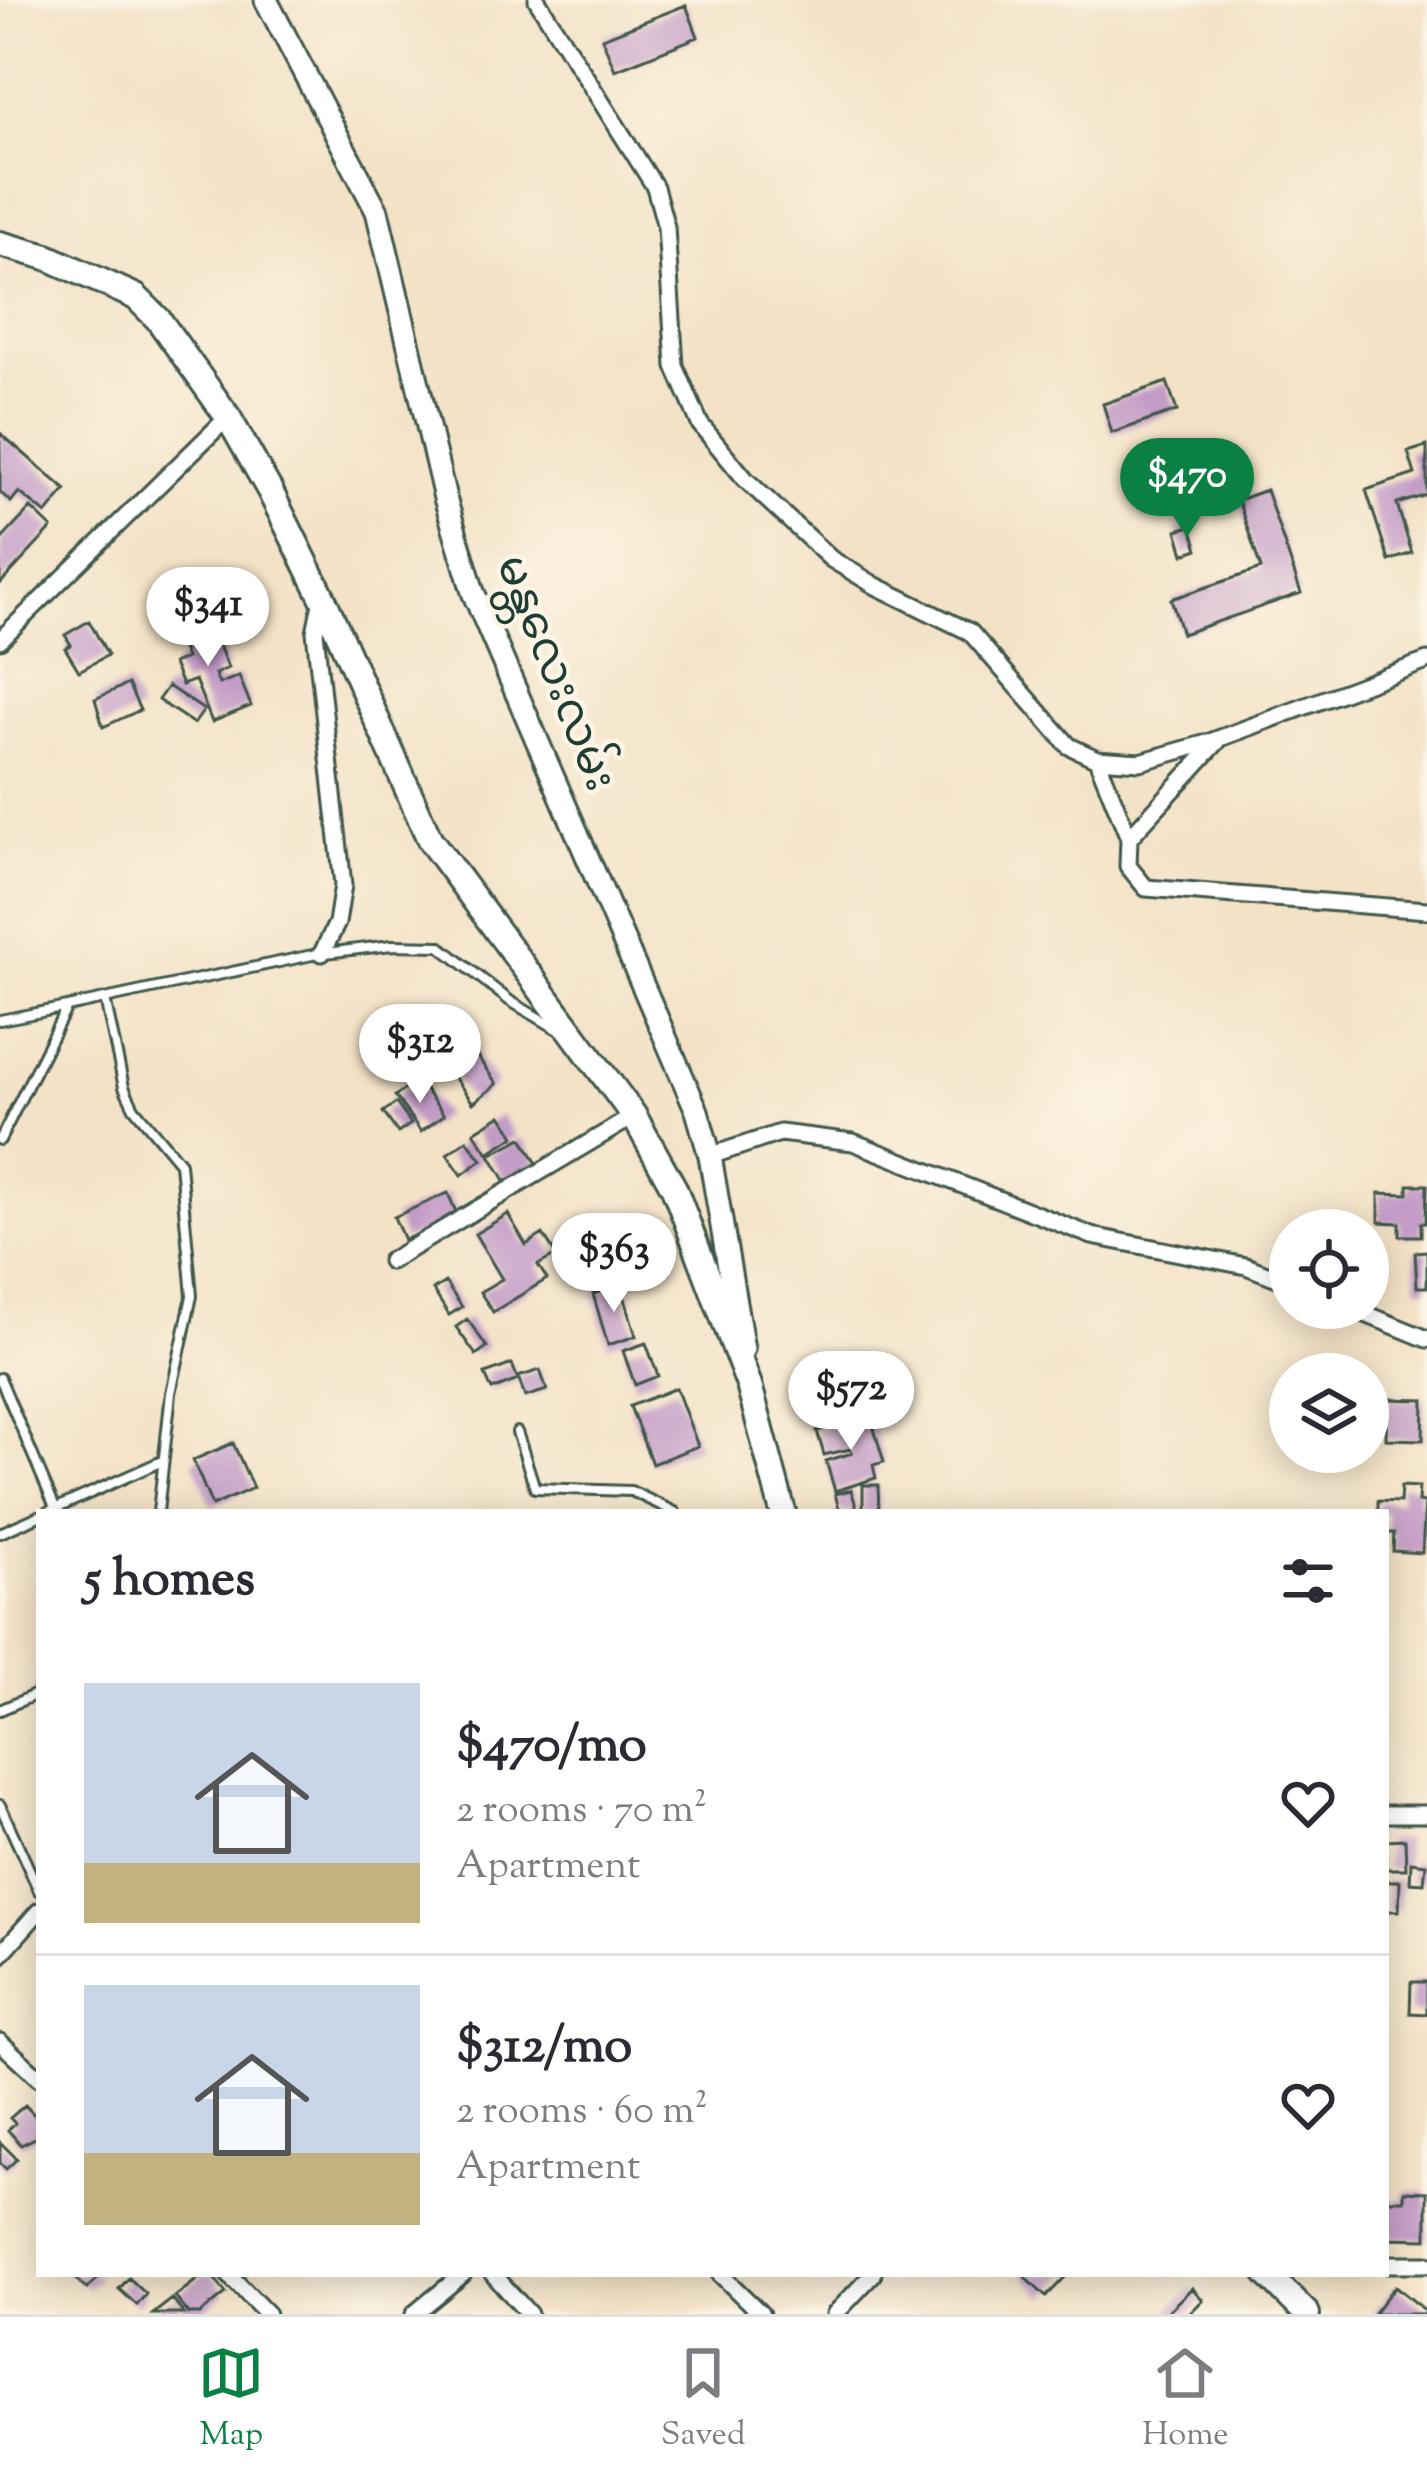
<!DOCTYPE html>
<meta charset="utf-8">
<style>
body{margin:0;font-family:"Sorts Mill Goudy","Noto Sans Myanmar",serif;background:#f2f2f3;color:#2b2b33;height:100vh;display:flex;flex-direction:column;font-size:45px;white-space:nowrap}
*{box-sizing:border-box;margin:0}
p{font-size:39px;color:#7c7c81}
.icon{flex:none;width:66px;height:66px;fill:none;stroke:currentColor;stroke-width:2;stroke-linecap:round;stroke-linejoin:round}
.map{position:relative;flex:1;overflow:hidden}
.details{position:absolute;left:36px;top:1509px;width:1353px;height:768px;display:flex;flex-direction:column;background:#fff;border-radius:0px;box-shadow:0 6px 30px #0003}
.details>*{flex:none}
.buttons{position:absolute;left:1269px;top:1209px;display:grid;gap:24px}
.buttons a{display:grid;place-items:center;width:120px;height:120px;border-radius:50%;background:#fff;box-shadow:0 6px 30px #0003;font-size:60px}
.price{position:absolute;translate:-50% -102px;padding:0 27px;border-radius:42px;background:#fff;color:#222;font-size:39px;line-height:78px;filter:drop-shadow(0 3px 6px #0008)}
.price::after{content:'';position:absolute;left:50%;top:72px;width:36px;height:27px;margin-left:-18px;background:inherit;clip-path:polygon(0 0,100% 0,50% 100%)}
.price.selected{background:#0b8043;color:#fff}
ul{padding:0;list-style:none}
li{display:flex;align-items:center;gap:36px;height:300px;padding:0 48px}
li+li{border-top:3px solid #e1e1e2}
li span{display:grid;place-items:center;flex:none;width:336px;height:240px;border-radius:0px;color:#555}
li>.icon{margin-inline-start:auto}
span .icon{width:144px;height:144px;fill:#fffc;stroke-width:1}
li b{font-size:51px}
h2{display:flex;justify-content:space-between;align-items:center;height:144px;padding:0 48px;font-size:51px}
.tab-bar{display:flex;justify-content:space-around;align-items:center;height:168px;border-top:3px solid #e1e1e2;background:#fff;font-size:33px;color:#7c7c81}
.tab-bar a{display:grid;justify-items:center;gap:6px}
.tab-bar .selected{color:#0b8043}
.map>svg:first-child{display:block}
</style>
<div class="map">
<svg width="1427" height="2314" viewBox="0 0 1427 2314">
<rect width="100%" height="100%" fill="#fcf5e5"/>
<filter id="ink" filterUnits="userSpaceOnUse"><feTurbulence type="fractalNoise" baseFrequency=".00833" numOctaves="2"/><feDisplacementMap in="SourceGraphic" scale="24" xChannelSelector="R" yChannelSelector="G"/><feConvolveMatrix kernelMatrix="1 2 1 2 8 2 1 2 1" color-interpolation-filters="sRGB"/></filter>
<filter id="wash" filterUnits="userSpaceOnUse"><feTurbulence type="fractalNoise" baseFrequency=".004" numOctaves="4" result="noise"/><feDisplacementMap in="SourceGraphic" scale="48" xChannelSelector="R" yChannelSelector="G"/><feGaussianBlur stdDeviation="2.7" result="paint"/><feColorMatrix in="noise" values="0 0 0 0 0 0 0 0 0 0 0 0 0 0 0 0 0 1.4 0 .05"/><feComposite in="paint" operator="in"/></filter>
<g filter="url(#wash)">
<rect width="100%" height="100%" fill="#f3e2c6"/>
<g id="blocks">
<path fill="#c39bc7" d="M686 5 698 37 615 70 602 38Z
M1167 382 1177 411 1112 433 1103 404Z
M0 433 66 490 46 514 19 492 11 502 0 492Z
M1427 446V495L1397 504 1412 553 1389 561 1366 490 1415 474 1408 452Z
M1266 490 1301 593 1182 634 1171 599 1261 569 1238 500Z
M31 508 52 528 0 584V541Z
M1191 526 1198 549 1184 554 1177 530Z
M207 612 216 633 201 640 205 649 218 643 228 668 215 674 219 684 239 676 251 706 212 722 195 680 182 685 173 664 186 658 173 626Z
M89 621 108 655 79 671 65 648 71 645 65 635Z
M128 684 140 710 103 727 95 699Z
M168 686 204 710 194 724 158 700Z
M468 1044 497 1084 473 1103 443 1062Z
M418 1080 444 1115 421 1132 395 1096Z
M396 1103 411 1124 398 1133 383 1112Z
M501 1115 515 1136 488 1153 474 1132Z
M522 1138 539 1167 509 1187 490 1155Z
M467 1140 482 1160 462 1175 447 1154Z
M1408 1185H1427L1426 1223H1421V1236H1400V1223L1379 1222V1193L1408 1194Z
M448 1193 458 1217 404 1240 394 1217Z
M508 1214 526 1245 543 1234 556 1255 538 1265 547 1279 493 1312 480 1292 502 1279 475 1234Z
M1427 1251V1287H1417L1415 1252Z
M445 1282 462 1307 449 1315 433 1290Z
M621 1286 636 1336 608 1345 593 1294Z
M467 1319 487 1347 476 1355 456 1327Z
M646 1343 658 1376 635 1385 623 1351Z
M512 1364 518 1380 492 1390 485 1374Z
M540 1370 547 1390 525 1397 518 1377Z
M676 1388 698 1446 652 1464 630 1406Z
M1387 1399 1424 1400 1423 1440 1386 1439Z
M859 1419 860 1426 872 1422 884 1462 873 1465 876 1478 835 1491 826 1461 852 1453 850 1449 824 1455 817 1431Z
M233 1443 253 1488 212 1506 193 1460Z
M863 1485H878L879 1512H863Z
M1401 1486 1419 1487 1418 1502 1425 1503 1422 1553 1393 1551 1394 1533H1386V1512H1378V1501L1400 1502Z
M851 1490 858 1512H840L835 1494Z
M1405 1839 1406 1869H1386V1840Z
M1411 1862 1426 1864 1424 1883 1410 1882Z
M1386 1881H1400L1399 1911H1386Z
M1411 1982H1427V2014L1410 2013Z
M25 2105 39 2120V2136L21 2145 8 2130 15 2123 10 2118Z
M0 2142 17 2159 6 2169 0 2163Z
M1404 2191 1427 2192V2239L1386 2238V2200H1404Z
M71 2274H95L98 2278 87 2289Z
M204 2274H211L226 2293 200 2314H189L175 2297Z
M1022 2274H1068L1046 2297Z
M129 2278 146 2294 137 2305 119 2289Z
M1395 2286 1426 2311 1424 2314H1373Z
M1192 2288 1203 2300 1189 2314H1165Z
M172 2299 184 2314H153Z"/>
</g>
</g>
<g filter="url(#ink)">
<use href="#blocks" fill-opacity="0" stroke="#3f564a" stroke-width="3"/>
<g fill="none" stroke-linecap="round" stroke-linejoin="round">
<g stroke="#3f564a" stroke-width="14">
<path id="service" d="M105 999 124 1087 134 1108 180 1163 192 1296 171 1393 158 1512
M0 1020 67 1007
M0 1140 67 1007 317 954 392 945 440 946 510 1001 559 1030
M0 1378 57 1512
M517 1432 535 1488 631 1491 675 1512
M48 1512 162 1461
M0 1533 39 1516
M0 1710 39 1693
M0 1805 39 1891"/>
</g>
<g stroke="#3f564a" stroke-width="21">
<path id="minor" d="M537 0 655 187 666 227 675 366 700 424 746 480 831 559 876 586 970 632 1069 746 1097 759 1140 762 1207 743 1427 661
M322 599 315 632 343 885 337 923 322 953
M0 640 228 417
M1218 741 1129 838 1128 866 1146 888 1427 910
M1097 759 1129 838
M710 1156 780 1133 853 1142 1092 1236 1246 1266 1290 1283
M390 1261 634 1116
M1351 1308 1427 1339
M1386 1814H1427
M0 1955 39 1911
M0 2042 39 2078
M1386 2264H1427
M228 2274 267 2314
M493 2274 529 2314
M720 2274 761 2314
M414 2314 463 2274
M835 2314 873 2274"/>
</g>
<g stroke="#3f564a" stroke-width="27">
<path id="secondary" d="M266 0 377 211 445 498 473 592 697 1111 710 1156 743 1349"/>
</g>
<g stroke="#3f564a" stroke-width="30">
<path id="primary" d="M0 244 47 257 136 297 158 319 228 417 270 491 322 596 430 840 634 1116 674 1188 749 1385 783 1512
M1267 2274 1307 2314"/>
</g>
<use href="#service" stroke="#fff" stroke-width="8"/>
<use href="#minor" stroke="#fff" stroke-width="15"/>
<use href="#secondary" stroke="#fff" stroke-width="21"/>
<use href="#primary" stroke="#fff" stroke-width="24"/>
</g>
</g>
<g text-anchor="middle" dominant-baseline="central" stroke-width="9" stroke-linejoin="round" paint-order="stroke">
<g font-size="45" fill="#1f3d34" stroke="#fcf5e5">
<text transform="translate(553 674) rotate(68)">မန္တလေးလမ်း</text>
</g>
</g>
</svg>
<div class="buttons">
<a><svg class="icon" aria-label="locate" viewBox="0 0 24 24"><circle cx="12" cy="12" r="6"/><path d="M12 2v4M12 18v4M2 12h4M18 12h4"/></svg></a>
<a><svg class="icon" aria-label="layers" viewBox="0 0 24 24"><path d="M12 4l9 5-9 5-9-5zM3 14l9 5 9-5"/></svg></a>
</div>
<b class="price selected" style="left:1187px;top:540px">$470</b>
<b class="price" style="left:208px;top:669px">$341</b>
<b class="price" style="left:420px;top:1106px">$312</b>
<b class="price" style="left:614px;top:1315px">$363</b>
<b class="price" style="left:851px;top:1453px">$572</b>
<section class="details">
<h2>5 homes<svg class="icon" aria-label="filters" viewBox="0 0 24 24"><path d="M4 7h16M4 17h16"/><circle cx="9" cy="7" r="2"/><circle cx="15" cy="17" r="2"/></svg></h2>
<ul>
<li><span style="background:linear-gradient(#c9d6e8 75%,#c2b280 0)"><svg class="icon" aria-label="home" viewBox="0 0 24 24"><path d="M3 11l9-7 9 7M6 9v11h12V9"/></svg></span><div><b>$470/mo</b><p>2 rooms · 70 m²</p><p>Apartment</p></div><svg class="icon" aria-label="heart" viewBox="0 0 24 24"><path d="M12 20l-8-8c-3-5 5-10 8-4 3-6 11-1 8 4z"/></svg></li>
<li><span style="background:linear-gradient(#c9d6e8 70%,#c2b280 0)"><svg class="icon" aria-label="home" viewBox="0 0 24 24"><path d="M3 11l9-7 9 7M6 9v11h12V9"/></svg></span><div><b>$312/mo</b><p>2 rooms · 60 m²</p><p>Apartment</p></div><svg class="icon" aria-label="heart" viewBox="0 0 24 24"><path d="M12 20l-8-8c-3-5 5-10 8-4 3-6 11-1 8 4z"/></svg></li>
</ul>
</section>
</div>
<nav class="tab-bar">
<a class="selected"><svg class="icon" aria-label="map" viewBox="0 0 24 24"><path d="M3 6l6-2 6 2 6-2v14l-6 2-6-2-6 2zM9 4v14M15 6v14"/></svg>Map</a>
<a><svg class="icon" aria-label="saved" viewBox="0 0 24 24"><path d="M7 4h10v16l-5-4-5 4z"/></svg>Saved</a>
<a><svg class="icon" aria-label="home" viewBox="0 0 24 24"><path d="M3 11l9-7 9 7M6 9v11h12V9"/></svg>Home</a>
</nav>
